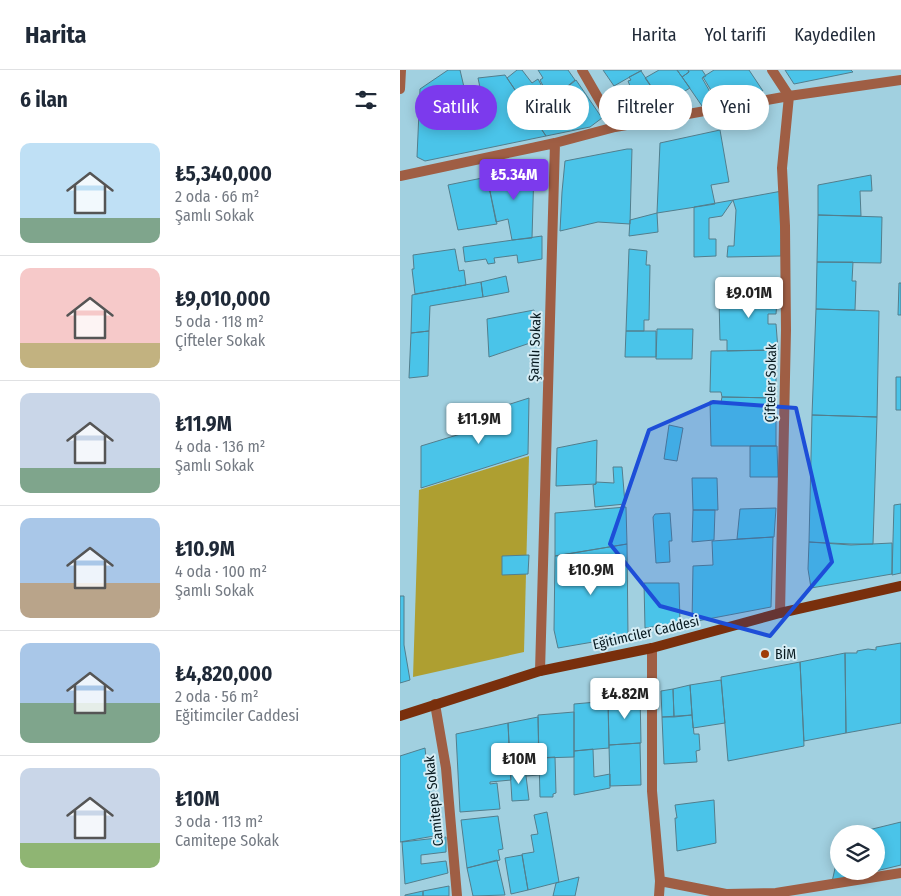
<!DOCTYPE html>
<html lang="tr">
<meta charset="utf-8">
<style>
body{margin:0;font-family:"Fira Sans Condensed",sans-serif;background:#f6f6f7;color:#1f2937;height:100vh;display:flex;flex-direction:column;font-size:19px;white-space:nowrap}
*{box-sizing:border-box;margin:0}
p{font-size:16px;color:#747a83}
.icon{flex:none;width:28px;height:28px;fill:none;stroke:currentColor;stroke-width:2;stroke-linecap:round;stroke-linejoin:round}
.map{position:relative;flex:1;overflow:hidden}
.sheet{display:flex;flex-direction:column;background:#fff;width:400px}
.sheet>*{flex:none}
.hud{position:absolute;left:15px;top:15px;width:410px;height:45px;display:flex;gap:10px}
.buttons{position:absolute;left:430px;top:755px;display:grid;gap:10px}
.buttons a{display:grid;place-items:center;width:55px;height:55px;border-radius:50%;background:#fff;box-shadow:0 2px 12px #0003;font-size:25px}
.price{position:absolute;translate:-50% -42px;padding:0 11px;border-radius:5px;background:#fff;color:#222;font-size:16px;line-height:32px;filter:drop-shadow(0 1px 2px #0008)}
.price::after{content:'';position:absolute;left:50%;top:30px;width:15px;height:11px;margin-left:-8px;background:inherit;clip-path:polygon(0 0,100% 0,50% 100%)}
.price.on{background:#7c3aed;color:#fff}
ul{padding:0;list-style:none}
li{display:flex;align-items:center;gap:15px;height:125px;padding:0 20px}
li+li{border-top:1px solid #e0e1e3}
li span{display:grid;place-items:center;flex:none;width:140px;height:100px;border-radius:10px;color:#555}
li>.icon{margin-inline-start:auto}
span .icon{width:60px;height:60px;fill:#fffc;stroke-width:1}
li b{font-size:21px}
h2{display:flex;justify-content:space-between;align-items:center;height:60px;padding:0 20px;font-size:21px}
.pill{padding:0 18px;border-radius:22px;background:#fff;box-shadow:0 2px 12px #0003;font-size:18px;line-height:45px}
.pill.on{background:#7c3aed;color:#fff}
header{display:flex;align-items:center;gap:30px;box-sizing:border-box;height:70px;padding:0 25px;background:#fff;border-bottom:1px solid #e0e1e3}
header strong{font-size:24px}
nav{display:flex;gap:28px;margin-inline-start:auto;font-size:18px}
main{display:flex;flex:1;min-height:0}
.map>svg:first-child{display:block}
</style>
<header>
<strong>Harita</strong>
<nav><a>Harita</a><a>Yol tarifi</a><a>Kaydedilen</a></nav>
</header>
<main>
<section class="sheet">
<h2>6 ilan<svg class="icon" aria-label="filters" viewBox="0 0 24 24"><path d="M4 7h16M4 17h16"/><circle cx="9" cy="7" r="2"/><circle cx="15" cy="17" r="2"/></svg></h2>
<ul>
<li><span style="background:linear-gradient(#bfe0f5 75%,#7fa58c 0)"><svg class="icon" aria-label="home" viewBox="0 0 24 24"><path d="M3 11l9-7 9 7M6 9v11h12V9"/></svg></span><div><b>₺5,340,000</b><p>2 oda · 66 m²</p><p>Şamlı Sokak</p></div></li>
<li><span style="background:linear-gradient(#f6c9c9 75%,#c2b280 0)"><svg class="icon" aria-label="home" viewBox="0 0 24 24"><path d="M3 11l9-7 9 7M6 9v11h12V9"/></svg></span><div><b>₺9,010,000</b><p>5 oda · 118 m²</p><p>Çifteler Sokak</p></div></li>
<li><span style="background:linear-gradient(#c9d6e8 75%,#7fa58c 0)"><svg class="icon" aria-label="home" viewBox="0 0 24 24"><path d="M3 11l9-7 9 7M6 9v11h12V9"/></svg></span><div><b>₺11.9M</b><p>4 oda · 136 m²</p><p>Şamlı Sokak</p></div></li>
<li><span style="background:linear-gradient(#a9c7e8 65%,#b9a48a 0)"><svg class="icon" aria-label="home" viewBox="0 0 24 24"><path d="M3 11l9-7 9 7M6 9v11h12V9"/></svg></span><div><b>₺10.9M</b><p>4 oda · 100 m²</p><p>Şamlı Sokak</p></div></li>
<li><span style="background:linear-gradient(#a9c7e8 60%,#7fa58c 0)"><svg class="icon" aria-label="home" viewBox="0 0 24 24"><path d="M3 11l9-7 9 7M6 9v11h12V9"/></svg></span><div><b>₺4,820,000</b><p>2 oda · 56 m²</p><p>Eğitimciler Caddesi</p></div></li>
<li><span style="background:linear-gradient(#c9d6e8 75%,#8fb573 0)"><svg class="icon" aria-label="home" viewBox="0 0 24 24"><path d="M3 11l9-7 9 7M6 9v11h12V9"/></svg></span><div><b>₺10M</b><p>3 oda · 113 m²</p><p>Camitepe Sokak</p></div></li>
</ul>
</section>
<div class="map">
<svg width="501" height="826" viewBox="0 0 501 826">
<rect width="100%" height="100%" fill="#a1d0e0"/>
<path fill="#ae9f31" d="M129 386 124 582 13 607 19 420Z"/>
<path fill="#4ac4e9" stroke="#527e8d" d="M48 0H60L67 30 82 27 78 8 105 5 146 66 25 91 17 87 20 19Z
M117 0H122L132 13 138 9 145 22 139 25 146 34 132 45 107 8Z
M138 0H168L175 10 153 28 142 14 140 10 143 8Z
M203 0H242L214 16Z
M259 0H277L290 18 263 34 245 8Z
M277 0H288L289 2 282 7Z
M288 0H302L306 6 302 8 317 34 302 36 282 7 289 2Z
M314 0H349L363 21 318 32 303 7Z
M385 0H451L453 2 394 14Z
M241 1 263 34 236 50 219 23 230 16 228 11 231 10 229 7Z
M176 10 202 48 190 57 146 66 136 51 156 36 151 30Z
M320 60 329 112 311 115 315 134 257 143 260 73Z
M227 79H232L230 154 198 152 160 161 162 122 165 91Z
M134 98 132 168 112 170 108 149 96 152 87 107Z
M471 105 472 121H460L461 146 418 145V115Z
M87 107 97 154 58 160 48 115Z
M382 121 381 186 327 187 328 176H334L336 140 333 130Z
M333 130 322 146 309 148V169H316V186L294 187V137Z
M257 143 258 162 229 166 230 150Z
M418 145 482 147 481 193 417 192Z
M142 166V189L118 193 117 185 94 188 95 193 88 194 86 189 65 192 63 177Z
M55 179 59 201 64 200 66 215 15 224 12 199H14L13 185Z
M229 179 247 181 246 195H250L249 250H244V261H226Z
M417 192H453L452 211H456L455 240 416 239Z
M106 206 109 222 83 227 81 212Z
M81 212 83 227 30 236 29 261 11 263 12 225Z
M499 213H501V245H498Z
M380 217 378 219 376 244H368V254H376L378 280 327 281V270H320L319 229H326V218Z
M416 239 479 241 477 347 412 345Z
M134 240 133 272 89 287 87 249Z
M257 259H293L292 289H256Z
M29 261 28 306 9 308 11 263Z
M226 261H256V287H225Z
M376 280V328L322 327 321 322H310L311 281Z
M496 307H501V340H496Z
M322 327 376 328V376H311L310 331 321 332Z
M129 328 128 384 21 418V376L77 359 73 346Z
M412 345 477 347 473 474H451L409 472Z
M269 355 283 358 277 391 264 389Z
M197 370 196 414 156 416 157 378Z
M350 376H377L378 407H350Z
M213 397H222L225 434 195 437 193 415 196 414V412L214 413Z
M292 408H317L318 440H293Z
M501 434V503L492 505 494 435Z
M226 437 227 474 155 486V443Z
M376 438 374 467 337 469 340 439Z
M293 440H315L314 470 292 472Z
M270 443 272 471H269L270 492 256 493 253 447 255 444Z
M373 467 371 537 292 552 293 496 313 495 312 471Z
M409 472 451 475 492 473V504L411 518 408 499Z
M227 474 228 566 158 578 154 560 155 486Z
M129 485 128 504 102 505V486Z
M244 513H279L280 553 245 558Z
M0 526H4V575L10 610 0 613Z
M501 573V653L446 663 445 583H457V581L468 579 476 580V577Z
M445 583 446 663 404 671 400 592Z
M400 592 404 676 328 691 321 607Z
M321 610 325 653 293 658 290 615Z
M290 615 292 645 274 647 273 619Z
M273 619 274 647H262L261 621Z
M240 624 241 673 209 675 208 628Z
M208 631 209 678 174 681V634Z
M174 642V687L139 688 138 645Z
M292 645 294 664H299L300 680 296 681 297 692 264 694 262 647Z
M138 647 139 705 126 706 125 698H110L108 653Z
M108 653 111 710 90 712V714L97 713 100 739 60 742 56 664Z
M240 673 241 715 210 716 209 675Z
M25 678 34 766 0 772V686Z
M193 679 194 707 210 704V718L174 725V681Z
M155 687 156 723 153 724V727H140L139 688Z
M110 698H125L129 730 112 731Z
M314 730 316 773 277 781 275 748H277L275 735Z
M147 742 159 812 128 820 122 784 134 782 131 765 138 764 134 745Z
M98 746 103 779 98 780 100 790 67 798 61 750Z
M501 752V795L476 801V764H452Z
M46 767V782L21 785V794L46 791 48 803 5 814 2 772Z
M439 780V801H474L432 812Z
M122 785 128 820 111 824 105 788Z
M97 790 105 825 73 826 67 798Z
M179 807 175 826H153L156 813Z
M49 816V826H23V821Z
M23 821V826H5V825Z"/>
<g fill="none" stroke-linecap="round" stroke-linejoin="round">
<path stroke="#9f5e44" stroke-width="10" d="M182 0 215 57
M372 0 389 26 382 98 385 156 386 260 380 543
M0 19 1 0
M0 106 155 73 215 57 389 26 501 10
M252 578V721L260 811 259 826
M140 601 155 73
M35 634 46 698 57 826
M260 811 326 824 376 823 501 803"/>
<path stroke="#792f0c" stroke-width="10" d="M0 646 140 601 252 578 380 543 501 516"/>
</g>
<path fill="#1d4ed8" fill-opacity="0.2" stroke="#1d4ed8" stroke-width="4" stroke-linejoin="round" d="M313 332 396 338 432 492 370 566 260 536 210 474 249 360Z"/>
<circle fill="#a03c08" stroke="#d5ecf4" stroke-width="2" cx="365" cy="584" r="5"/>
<g text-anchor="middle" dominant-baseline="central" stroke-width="4" stroke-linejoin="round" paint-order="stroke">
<g font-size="14" fill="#06181e" stroke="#d5ecf4">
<text transform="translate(135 277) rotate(-88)">Şamlı Sokak</text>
<text transform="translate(371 313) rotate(-89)">Çifteler Sokak</text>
<text transform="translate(246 563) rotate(-13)">Eğitimciler Caddesi</text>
<text transform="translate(34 731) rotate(-96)">Camitepe Sokak</text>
</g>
<g font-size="14" fill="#06181e" stroke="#d5ecf4" text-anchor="start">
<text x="375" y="584">BİM</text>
</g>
</g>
</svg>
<div class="buttons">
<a><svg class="icon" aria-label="layers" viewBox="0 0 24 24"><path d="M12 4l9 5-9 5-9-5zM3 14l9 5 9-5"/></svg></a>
</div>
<b class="price on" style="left:114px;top:131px">₺5.34M</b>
<b class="price" style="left:349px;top:249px">₺9.01M</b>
<b class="price" style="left:79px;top:375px">₺11.9M</b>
<b class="price" style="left:191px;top:526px">₺10.9M</b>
<b class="price" style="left:225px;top:650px">₺4.82M</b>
<b class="price" style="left:119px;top:715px">₺10M</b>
<div class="hud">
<a class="pill on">Satılık</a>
<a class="pill">Kiralık</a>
<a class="pill">Filtreler</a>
<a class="pill">Yeni</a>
</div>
</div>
</main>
